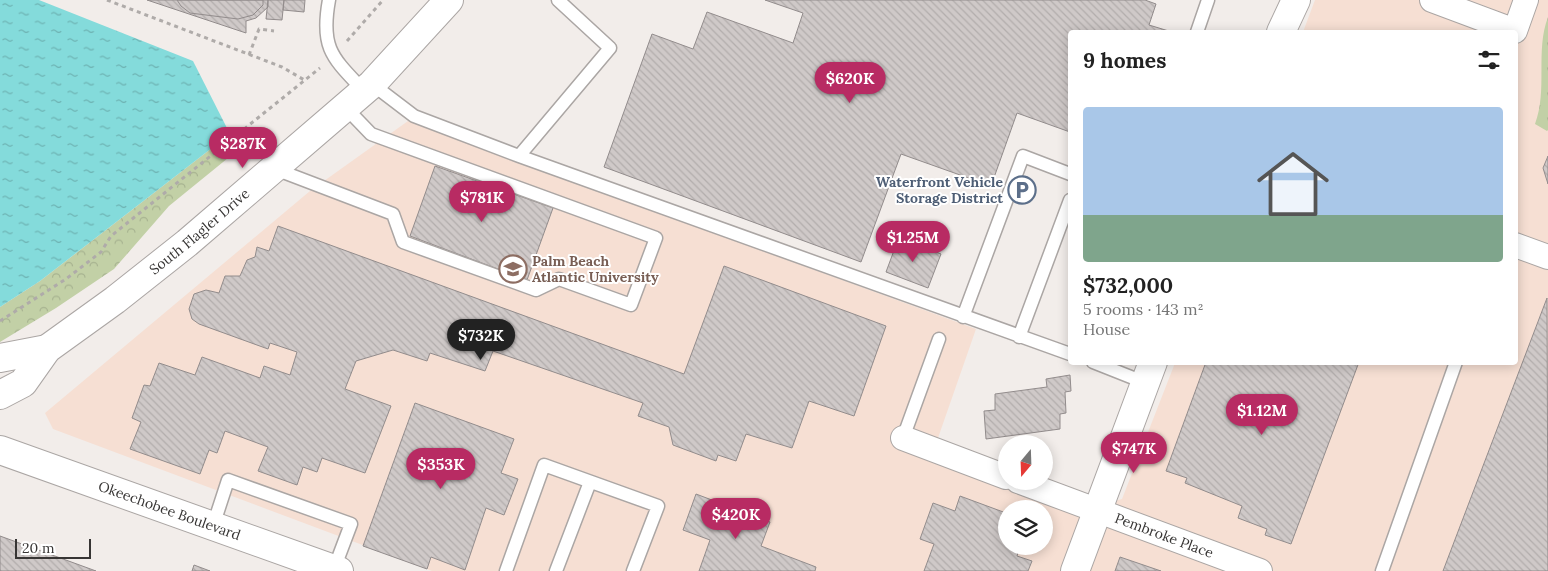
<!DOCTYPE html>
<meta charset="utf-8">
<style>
body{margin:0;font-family:Lora,serif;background:#f6f6f6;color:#222;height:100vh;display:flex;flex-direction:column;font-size:19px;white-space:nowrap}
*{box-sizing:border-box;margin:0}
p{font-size:16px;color:#767676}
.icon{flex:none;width:28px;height:28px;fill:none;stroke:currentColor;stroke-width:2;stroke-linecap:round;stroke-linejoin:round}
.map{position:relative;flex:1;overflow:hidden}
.side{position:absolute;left:1068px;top:30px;width:450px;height:335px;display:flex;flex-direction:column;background:#fff;border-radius:5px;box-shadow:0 2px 12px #0003}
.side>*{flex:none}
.needle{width:32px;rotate:199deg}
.tools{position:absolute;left:998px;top:435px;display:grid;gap:10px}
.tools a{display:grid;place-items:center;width:55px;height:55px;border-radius:50%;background:#fff;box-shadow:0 2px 12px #0003;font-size:25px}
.scale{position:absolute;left:15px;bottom:12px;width:76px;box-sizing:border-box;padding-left:5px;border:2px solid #373534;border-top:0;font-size:14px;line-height:18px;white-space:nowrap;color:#373534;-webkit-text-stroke:4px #fff;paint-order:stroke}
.price{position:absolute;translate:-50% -42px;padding:0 11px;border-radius:18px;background:#b82b63;color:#fff;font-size:16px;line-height:32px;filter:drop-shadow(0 1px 2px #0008)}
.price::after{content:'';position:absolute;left:50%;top:30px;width:15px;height:11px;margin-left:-8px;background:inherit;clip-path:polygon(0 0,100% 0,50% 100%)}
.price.active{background:#222;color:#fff}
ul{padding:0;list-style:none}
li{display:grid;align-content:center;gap:10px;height:265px;padding:0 15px}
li+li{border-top:1px solid #e0e0e0}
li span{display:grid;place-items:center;height:155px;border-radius:5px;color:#555}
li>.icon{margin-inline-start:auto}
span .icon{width:90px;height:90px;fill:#fffc;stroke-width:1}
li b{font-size:21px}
h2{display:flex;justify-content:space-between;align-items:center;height:60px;padding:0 15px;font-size:21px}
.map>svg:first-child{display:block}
</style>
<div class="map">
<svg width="1548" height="571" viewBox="0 0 1548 571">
<defs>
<pattern id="grass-tufts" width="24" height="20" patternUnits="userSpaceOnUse" patternTransform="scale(1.25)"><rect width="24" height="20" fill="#c2d0a6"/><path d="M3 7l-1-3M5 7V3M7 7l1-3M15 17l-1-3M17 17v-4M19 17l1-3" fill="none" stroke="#a7b390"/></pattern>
<pattern id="park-crowns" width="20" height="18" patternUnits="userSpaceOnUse" patternTransform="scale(1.25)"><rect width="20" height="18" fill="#c2d0a6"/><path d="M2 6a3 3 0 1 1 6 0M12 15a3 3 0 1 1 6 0" fill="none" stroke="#a7b390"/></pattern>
<pattern id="water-ripples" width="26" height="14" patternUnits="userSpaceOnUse" patternTransform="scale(1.25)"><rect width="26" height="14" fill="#84dbdb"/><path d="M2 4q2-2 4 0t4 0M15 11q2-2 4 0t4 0" fill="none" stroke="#6db2b2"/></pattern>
<pattern id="building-back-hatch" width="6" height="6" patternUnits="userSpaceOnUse" patternTransform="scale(1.25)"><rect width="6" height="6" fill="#cfc9c8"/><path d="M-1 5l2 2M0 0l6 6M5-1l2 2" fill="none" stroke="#b2adac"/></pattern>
</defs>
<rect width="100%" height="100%" fill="#f2edea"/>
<path fill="#f6dfd3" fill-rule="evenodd" d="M1315 0H1548V571H432L53 429 45 413 310 191 408 121 976 329 931 458 1078 511 1122 499 1175 363 1515 362V32H1303ZM1006 509H1044V546H1006Z"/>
<path fill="url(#grass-tufts)" d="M1548 17V130L1547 131 1535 124C1548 90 1535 51 1548 17Z"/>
<path fill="url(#park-crowns)" d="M230 134 244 145 169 206 114 269 56 308 0 342V307L40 281Z"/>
<path fill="url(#water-ripples)" d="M0 0H39L193 61 230 134 40 281 0 307Z"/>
<path fill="url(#building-back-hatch)" stroke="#928c8c" d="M147 0H268V7L256 18 246 21V33Z
M177 0H263V5L253 15 238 19 190 13 181 6Z
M268 0H284L282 20 266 19Z
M284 0H305L304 12 283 10Z
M765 0H1145L1156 4 1149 25 1172 32H1070V132L1017 113 991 186 901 154 861 262 604 167 652 34 693 49 707 12 793 43 803 13Z
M1548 156V184L1543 168Z
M435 166 553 208 527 280 410 236Z
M278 226 684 374 724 266 886 326 854 416 809 401 792 448 746 434 736 461 718 455 716 461 673 445 669 427 638 416 643 403 493 351 485 371 430 353 427 361 393 350 356 361 345 389 391 406 365 473 322 458 317 472 303 467 297 485 258 471 268 447 225 431 217 453 209 450 200 474 130 449 141 422 132 418 144 385 150 386 159 363 195 375 202 357 260 378 264 366 290 375 297 352 270 343 268 349 199 324 192 319 189 309 194 294 206 290 219 293 225 276H240L247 260 255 257 257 247 269 251Z
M899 237 941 254 928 288 886 272Z
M1547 298 1548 571H1443Z
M1206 362H1359L1291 544 1265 535 1267 529 1238 518 1242 506 1185 483 1187 478 1166 471Z
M1070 375 1071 391 1065 392 1066 413 1060 414V429L986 439 984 411 995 410V394L1047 387 1046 379Z
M415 403 514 439 501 473 518 479 504 515 486 508 465 570 431 557 427 569 363 546Z
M696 494 770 522 761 546 816 567 815 571H699L710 540 683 530Z
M960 496 1006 513V546H1020L1017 556 1032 561 1028 571H924L934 544 920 539 933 503 955 511Z
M0 536 96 571H0Z
M1120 557 1161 571H1115Z
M194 565 210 571H192Z"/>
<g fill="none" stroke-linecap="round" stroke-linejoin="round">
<g stroke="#aba6a4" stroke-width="15">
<path id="lane" d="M329 0C320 49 333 58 364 91
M1197 32 1208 0
M372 84 414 116 519 156 1070 354
M519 156 610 48 558 0
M275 169 393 214 403 242 536 290 559 279 631 305 656 238 371 134 345 107
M963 317 1023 156 1070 174
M1019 337 1070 200
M1093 362 1146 383
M903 438 939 339
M213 526 228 480 351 524 334 569
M506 571 544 465 658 506 633 571
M556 571 590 482
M1382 571 1456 362"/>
</g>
<g stroke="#aba6a4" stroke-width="26">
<g id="street">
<path d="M1432 0 1515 31 1526 0"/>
<path d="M1515 245 1548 257"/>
<path d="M903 438 1006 477"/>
<path id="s1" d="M1018 481 1260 571"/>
</g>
</g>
<g stroke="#aba6a4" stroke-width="30">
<g id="secondary">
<path d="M1281 32 1296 0"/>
<path d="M0 358 47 349"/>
<path id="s2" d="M0 395 23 383 47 349 115 300 187 243 372 84 449 0"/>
<path d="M1075 571 1153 362"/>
</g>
</g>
<g stroke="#aba6a4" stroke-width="30">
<g id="primary">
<path id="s3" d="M0 450 339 571"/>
</g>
</g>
<path stroke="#afaba9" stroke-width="3" stroke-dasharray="4 4" stroke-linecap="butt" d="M107 0 282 67 306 81
M347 41 383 0
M249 55 259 29 274 31
M0 321 66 279 101 252 111 236 320 68"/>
<use href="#lane" stroke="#fff" stroke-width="12"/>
<use href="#street" stroke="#fff" stroke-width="24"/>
<use href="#secondary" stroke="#fff" stroke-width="28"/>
<use href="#primary" stroke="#fff" stroke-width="28"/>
</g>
<defs>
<g id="parking-ring" transform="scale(1.4375)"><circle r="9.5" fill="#fff" stroke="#5c6f8a" stroke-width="1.5"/><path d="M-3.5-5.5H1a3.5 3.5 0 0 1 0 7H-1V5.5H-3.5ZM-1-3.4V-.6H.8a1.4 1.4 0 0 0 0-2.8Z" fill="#5c6f8a"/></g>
<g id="university-ring" transform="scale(1.4375)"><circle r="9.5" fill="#fff" stroke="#8d6e63" stroke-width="1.5"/><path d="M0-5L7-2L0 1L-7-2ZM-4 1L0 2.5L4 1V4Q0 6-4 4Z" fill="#8d6e63"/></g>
</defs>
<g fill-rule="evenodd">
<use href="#parking-ring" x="1022" y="190"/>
<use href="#university-ring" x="513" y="269"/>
</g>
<g text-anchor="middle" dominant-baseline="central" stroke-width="4" stroke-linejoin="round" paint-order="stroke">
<g font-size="14" font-weight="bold" fill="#4e5e75" stroke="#fff" text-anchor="end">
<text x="1003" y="182">Waterfront Vehicle<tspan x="1003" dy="16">Storage District</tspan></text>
</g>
<g font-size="14" fill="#373534" stroke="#fff">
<text stroke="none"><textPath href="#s2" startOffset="260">South Flagler Drive</textPath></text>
<text stroke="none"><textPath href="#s3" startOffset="180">Okeechobee Boulevard</textPath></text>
<text stroke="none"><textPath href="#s1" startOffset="156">Pembroke Place</textPath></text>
</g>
<g font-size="14" font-weight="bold" fill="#785e54" stroke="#fff" text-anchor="start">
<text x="532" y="261">Palm Beach<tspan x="532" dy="16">Atlantic University</tspan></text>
</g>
</g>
</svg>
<div class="tools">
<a><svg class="needle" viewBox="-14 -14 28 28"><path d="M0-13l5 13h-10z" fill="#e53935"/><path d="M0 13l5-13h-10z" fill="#767676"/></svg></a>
<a><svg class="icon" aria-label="layers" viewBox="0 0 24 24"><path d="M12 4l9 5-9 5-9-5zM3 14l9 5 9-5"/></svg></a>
</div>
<div class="scale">20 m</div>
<b class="price" style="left:850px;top:104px">$620K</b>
<b class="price" style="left:243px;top:169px">$287K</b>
<b class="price" style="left:482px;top:223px">$781K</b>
<b class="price" style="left:913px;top:263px">$1.25M</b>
<b class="price active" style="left:481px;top:361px">$732K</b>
<b class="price" style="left:1262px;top:436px">$1.12M</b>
<b class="price" style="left:1134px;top:474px">$747K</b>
<b class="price" style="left:441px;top:490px">$353K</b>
<b class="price" style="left:736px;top:540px">$420K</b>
<section class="side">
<h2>9 homes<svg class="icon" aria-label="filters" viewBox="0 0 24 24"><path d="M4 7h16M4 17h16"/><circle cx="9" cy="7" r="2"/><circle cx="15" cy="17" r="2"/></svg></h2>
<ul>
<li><span style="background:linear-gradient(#a9c7e8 70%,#7fa58c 0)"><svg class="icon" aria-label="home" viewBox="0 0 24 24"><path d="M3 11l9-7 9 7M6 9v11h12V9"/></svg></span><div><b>$732,000</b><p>5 rooms · 143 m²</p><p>House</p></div></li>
</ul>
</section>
</div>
